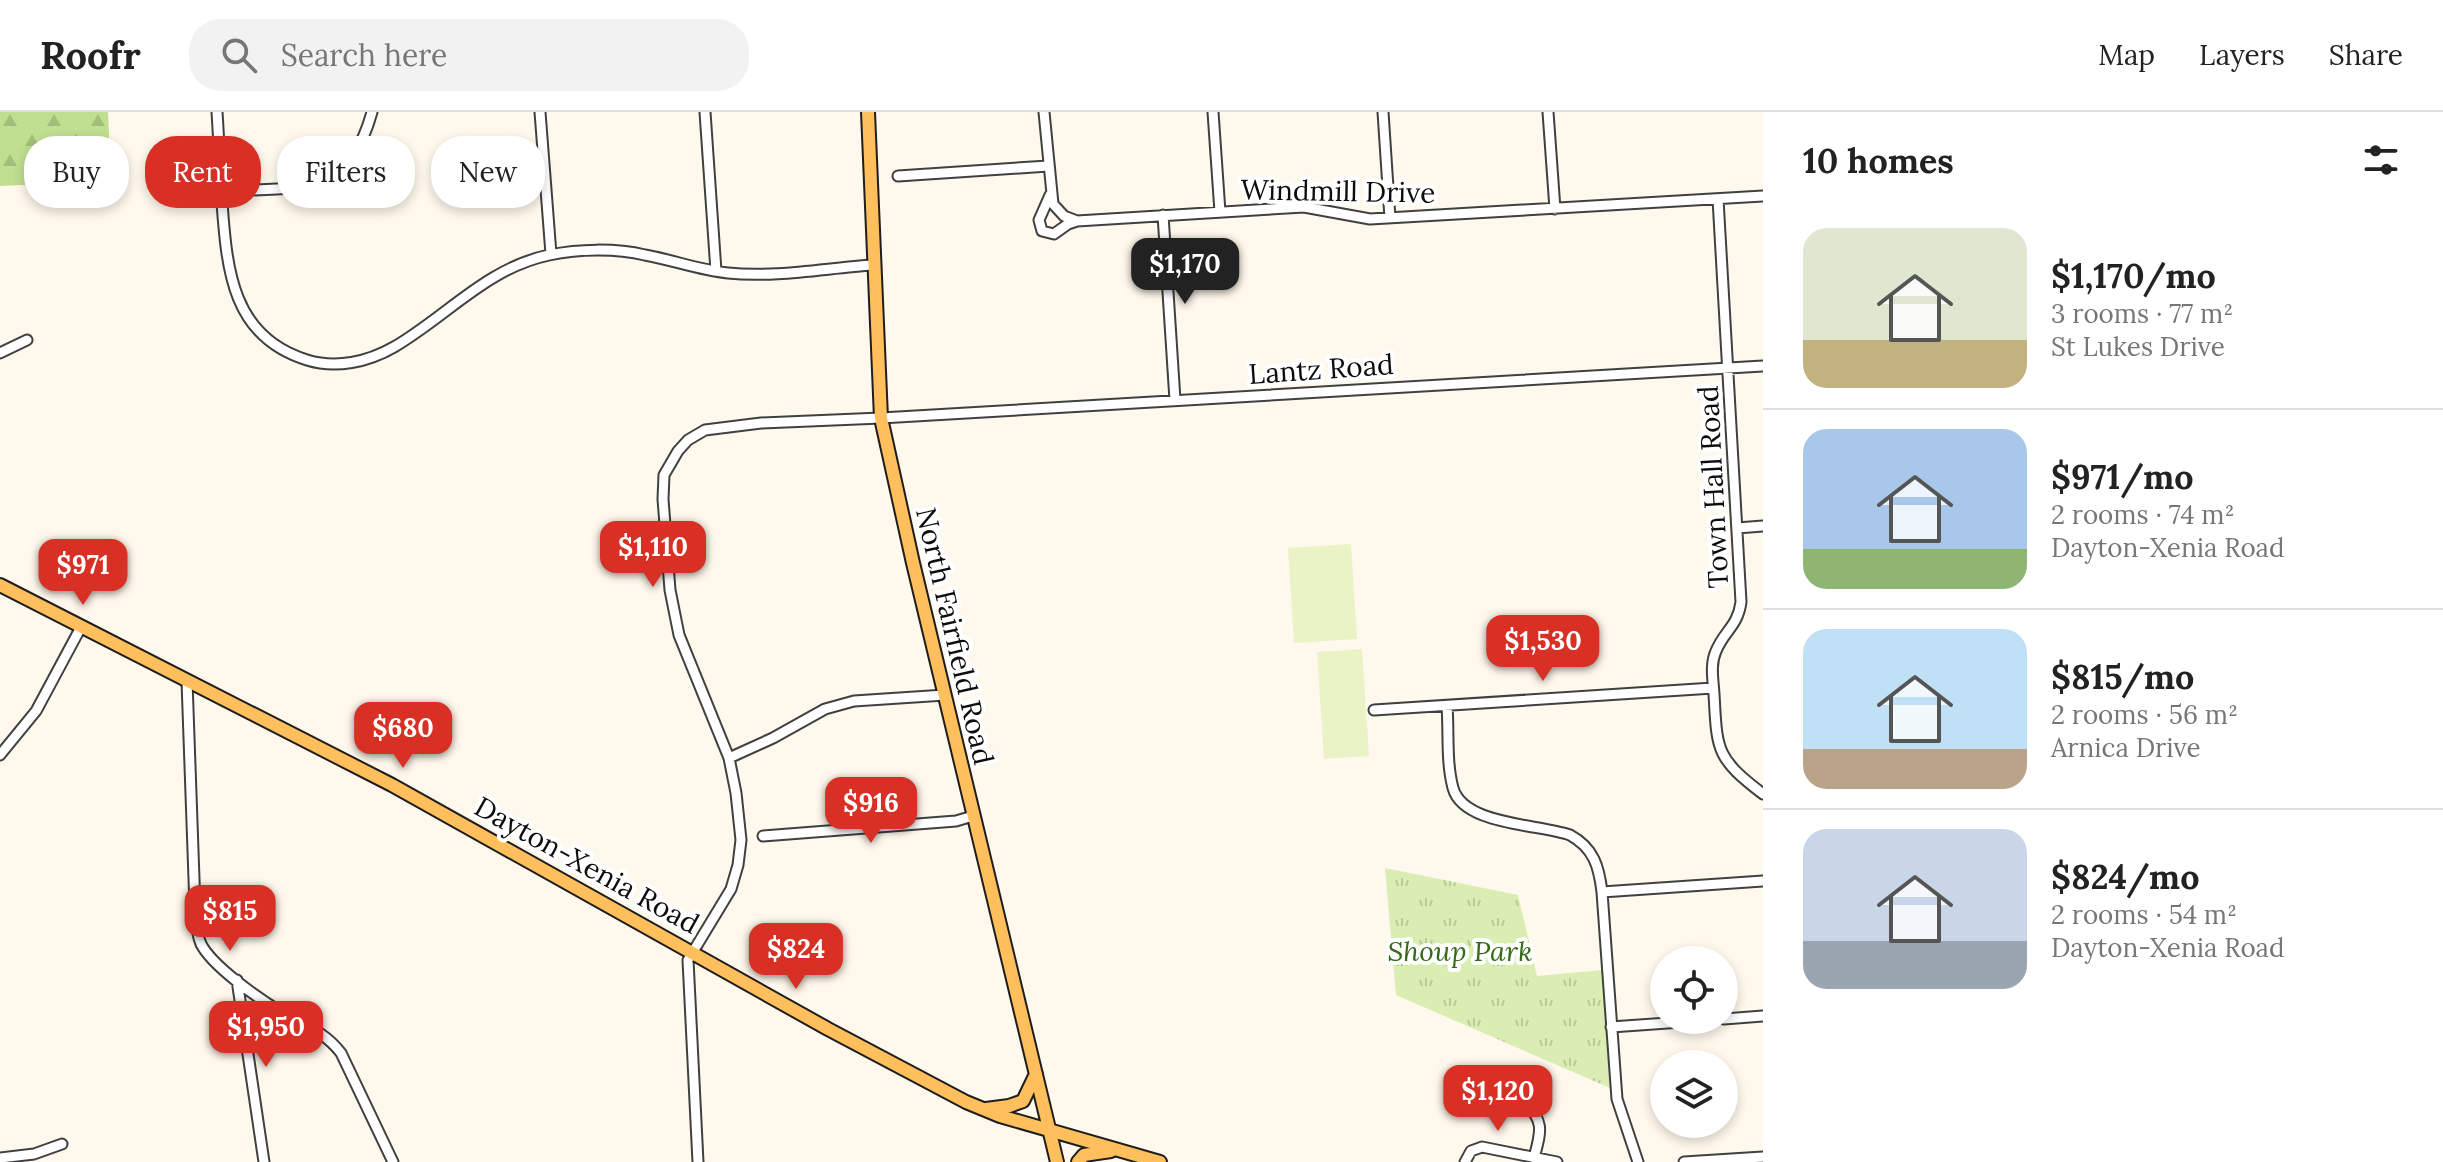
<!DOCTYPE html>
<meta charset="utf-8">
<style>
body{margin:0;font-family:Lora,serif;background:#f2f2f2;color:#222;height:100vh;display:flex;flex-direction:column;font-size:30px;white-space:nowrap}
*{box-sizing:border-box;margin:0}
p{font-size:26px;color:#767676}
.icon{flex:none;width:44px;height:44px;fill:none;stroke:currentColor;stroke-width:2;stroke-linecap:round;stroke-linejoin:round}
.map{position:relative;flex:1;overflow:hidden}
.side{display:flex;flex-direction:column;background:#fff;width:680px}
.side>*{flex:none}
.banner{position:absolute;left:24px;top:24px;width:760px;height:72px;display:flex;gap:16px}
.tools{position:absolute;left:1650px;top:834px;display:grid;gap:16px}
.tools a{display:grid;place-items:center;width:88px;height:88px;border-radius:50%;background:#fff;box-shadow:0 4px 12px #0003;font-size:40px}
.price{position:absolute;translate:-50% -68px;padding:0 18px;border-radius:16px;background:#d93025;color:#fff;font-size:26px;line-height:52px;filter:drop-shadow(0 2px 4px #0008)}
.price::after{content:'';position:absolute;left:50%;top:48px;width:24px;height:18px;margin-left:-12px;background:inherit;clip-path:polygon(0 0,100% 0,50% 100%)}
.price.current{background:#222;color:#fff}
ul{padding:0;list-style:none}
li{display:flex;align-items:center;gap:24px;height:200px;padding:0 40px}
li+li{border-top:2px solid #e0e0e0}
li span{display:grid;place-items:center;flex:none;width:224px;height:160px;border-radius:24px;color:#555}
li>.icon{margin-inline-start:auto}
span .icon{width:96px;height:96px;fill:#fffc;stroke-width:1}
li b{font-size:34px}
h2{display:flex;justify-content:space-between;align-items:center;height:96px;padding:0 40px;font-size:34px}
.tag{padding:0 28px;border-radius:32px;background:#fff;box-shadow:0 4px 12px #0003;font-size:28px;line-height:72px}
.tag.current{background:#d93025;color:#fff}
header{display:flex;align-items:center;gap:48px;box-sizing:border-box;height:112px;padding:0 40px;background:#fff;border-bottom:2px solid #e0e0e0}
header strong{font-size:38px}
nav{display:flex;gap:44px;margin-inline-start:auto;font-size:28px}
.search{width:560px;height:72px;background:#f2f2f2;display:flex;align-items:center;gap:20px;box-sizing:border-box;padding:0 28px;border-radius:32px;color:#767676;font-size:30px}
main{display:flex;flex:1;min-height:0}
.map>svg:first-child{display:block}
</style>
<header>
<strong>Roofr</strong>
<div class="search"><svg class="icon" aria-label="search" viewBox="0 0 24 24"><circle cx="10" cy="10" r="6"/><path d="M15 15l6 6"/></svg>Search here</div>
<nav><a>Map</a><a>Layers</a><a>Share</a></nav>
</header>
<main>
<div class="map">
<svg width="1763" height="1050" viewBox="0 0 1763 1050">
<defs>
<pattern id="forest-firs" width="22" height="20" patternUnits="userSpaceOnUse" patternTransform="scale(2)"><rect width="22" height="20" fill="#c0df90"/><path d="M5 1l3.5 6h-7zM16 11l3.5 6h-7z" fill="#a4be7b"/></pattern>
<pattern id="park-tufts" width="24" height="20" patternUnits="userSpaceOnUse" patternTransform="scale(2)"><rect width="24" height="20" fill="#daedb2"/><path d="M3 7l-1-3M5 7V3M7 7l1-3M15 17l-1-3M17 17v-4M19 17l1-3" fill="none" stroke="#baca98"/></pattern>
</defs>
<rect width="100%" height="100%" fill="#fff8ec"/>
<path fill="url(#forest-firs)" d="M0 0H108L111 69 0 74Z"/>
<path fill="url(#park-tufts)" d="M1385 756 1518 783 1537 864 1602 858 1610 976 1396 883Z"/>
<path fill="#eaf3c5" d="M1351 432 1357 527 1294 531 1288 436Z
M1362 537 1369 644 1324 647 1317 540Z"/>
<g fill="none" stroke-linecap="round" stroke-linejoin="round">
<g stroke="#404040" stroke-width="13">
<path id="minor" d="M217 0C219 30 220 60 222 91 227 158 232 225 307 248 336 257 368 250 394 235 447 204 487 156 549 143 579 137 615 136 645 143 673 148 699 158 728 161 775 166 826 156 873 153
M540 0 551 142
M705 0 716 159
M1044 0 1053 92 1064 104 1077 109 1304 95 1370 107 1763 84
M1213 0 1220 100
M1383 0 1390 106
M1548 0 1555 97
M898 64 1048 54
M222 79C297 75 348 87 372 0
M1050 83 1039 108 1042 119 1054 122 1068 112 1077 109
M1718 87 1741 490C1738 514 1724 519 1716 539 1710 552 1713 567 1714 582 1717 639 1716 646 1763 682
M1163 103 1175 288
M0 241 27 228
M1737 416 1763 414
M187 569 195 795C196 807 196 821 201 832 212 854 259 887 281 900 304 913 324 919 341 941L393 1050
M1447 594C1449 620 1446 650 1453 676 1463 713 1538 712 1570 723 1594 736 1599 755 1602 780L1617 987 1638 1050
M1374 598 1713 576
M0 643 36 599 81 515
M729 646 773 626 825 597 854 589 945 583
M763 724 956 709 973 704
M1602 780 1763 769
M237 868 264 1050
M1724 907 1763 904
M1611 915 1710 908
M1517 988 1524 989C1545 1010 1541 1019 1534 1046
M0 1046 34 1042 62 1032
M698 1050 688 848 731 777 738 753 741 728 736 681 729 646 679 523 670 478 663 387 664 363 678 339 688 328 705 318 761 311 881 306 1763 254
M1465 1050 1471 1039 1482 1035 1557 1050
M1684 1050 1763 1045"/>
</g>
<g stroke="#1e1e1e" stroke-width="16">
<path id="major" d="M868 0 881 306 913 451 1057 1050
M0 473 392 673 828 917 966 990 1000 1004 1160 1050
M986 997 1009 994 1023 989 1036 962
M1078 1050 1084 1043 1111 1039"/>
</g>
<use href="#minor" stroke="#fff" stroke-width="9"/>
<use href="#major" stroke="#ffbf5c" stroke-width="12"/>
</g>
<g text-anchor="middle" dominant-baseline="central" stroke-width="8" stroke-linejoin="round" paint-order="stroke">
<g font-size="28" fill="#0d0d0d" stroke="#fff">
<text transform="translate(1338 79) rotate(1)">Windmill Drive</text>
<text transform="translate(1321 257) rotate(-4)">Lantz Road</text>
<text transform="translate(1713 375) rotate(-93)">Town Hall Road</text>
<text transform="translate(955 524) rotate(77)">North Fairfield Road</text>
<text transform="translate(587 753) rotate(29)">Dayton-Xenia Road</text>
</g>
<g font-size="28" font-style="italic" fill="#356a17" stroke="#fff">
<text x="1460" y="839">Shoup Park</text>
</g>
</g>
</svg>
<div class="tools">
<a><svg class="icon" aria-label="locate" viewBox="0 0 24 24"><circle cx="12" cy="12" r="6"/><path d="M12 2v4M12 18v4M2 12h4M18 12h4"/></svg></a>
<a><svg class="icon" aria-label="layers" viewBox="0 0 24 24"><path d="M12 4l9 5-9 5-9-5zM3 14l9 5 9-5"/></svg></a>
</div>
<b class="price current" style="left:1185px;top:194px">$1,170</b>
<b class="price" style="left:653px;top:477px">$1,110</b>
<b class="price" style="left:83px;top:495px">$971</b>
<b class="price" style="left:1543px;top:571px">$1,530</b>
<b class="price" style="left:403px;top:658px">$680</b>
<b class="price" style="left:871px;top:733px">$916</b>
<b class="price" style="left:230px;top:841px">$815</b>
<b class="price" style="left:796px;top:879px">$824</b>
<b class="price" style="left:266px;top:957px">$1,950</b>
<b class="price" style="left:1498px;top:1021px">$1,120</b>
<div class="banner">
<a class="tag">Buy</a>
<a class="tag current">Rent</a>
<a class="tag">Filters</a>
<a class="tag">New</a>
</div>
</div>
<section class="side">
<h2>10 homes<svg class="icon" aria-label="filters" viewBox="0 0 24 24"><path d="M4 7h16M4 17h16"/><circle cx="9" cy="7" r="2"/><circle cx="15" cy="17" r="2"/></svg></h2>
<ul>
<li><span style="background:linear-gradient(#dfe7d0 70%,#c2b280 0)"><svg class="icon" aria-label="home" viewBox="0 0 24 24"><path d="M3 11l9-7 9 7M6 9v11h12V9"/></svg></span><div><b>$1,170/mo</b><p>3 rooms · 77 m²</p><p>St Lukes Drive</p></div></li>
<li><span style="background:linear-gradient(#a9c7e8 75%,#8fb573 0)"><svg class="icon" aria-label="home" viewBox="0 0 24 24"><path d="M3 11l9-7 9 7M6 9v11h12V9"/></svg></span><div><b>$971/mo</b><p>2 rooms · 74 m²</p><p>Dayton-Xenia Road</p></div></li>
<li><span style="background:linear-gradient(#bfe0f5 75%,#b9a48a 0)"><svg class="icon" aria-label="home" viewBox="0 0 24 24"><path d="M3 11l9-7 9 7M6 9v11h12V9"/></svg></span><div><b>$815/mo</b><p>2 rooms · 56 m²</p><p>Arnica Drive</p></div></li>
<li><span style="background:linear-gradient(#c9d6e8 70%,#9aa5b1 0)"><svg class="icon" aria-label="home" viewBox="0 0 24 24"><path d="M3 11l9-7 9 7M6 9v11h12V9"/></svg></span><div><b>$824/mo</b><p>2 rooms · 54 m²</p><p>Dayton-Xenia Road</p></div></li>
</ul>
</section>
</main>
